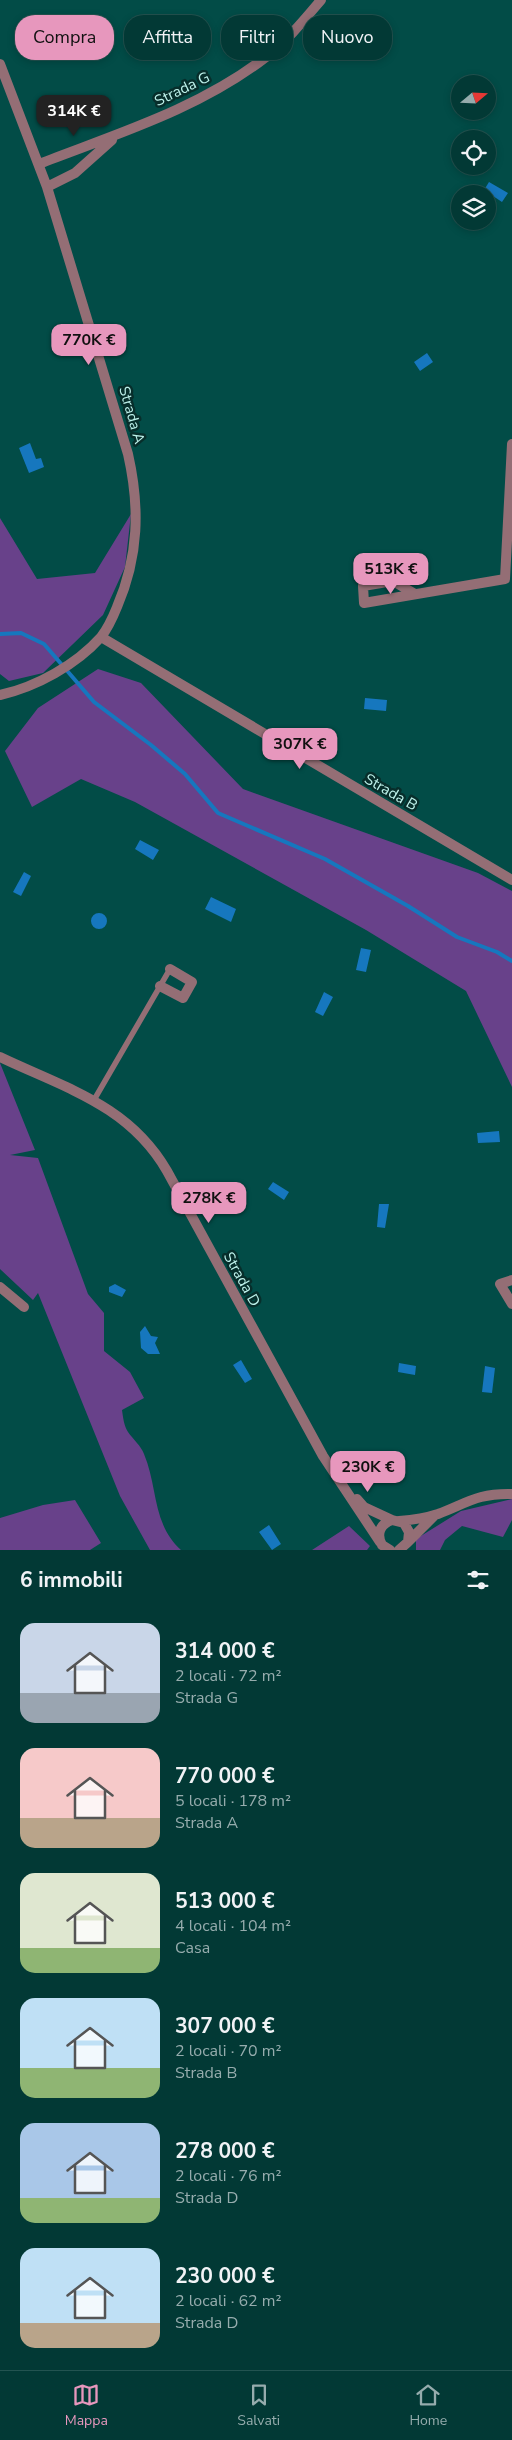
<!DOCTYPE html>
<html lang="it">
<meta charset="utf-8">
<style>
body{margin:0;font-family:"Nunito Sans",sans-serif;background:#104441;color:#f1f3f6;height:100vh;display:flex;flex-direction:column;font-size:19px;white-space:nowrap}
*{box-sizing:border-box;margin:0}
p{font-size:16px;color:#96acad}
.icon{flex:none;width:28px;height:28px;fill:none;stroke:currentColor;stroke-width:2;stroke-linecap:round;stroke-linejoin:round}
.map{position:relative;height:1550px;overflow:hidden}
.side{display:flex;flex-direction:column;background:#023935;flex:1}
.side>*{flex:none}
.hud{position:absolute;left:15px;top:15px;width:482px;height:45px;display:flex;gap:10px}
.needle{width:32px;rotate:71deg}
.fabs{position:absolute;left:451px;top:75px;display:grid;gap:10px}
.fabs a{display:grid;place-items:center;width:45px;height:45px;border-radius:50%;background:#023935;box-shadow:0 2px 8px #0003,0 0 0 1px #235350;font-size:25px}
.price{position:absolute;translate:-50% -42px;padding:0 11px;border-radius:10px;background:#e797bd;color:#111;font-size:16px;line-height:32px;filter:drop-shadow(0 1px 2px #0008)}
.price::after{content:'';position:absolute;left:50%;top:30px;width:15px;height:11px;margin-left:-8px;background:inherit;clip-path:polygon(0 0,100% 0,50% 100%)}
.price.selected{background:#222;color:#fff}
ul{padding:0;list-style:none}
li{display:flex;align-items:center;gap:15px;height:125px;padding:0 20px}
li span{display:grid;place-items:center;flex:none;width:140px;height:100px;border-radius:15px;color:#555}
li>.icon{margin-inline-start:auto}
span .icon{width:60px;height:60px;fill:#fffc;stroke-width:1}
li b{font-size:21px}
h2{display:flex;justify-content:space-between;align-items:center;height:60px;padding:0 20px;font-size:21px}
.chip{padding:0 18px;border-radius:20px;background:#023935;box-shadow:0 2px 8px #0003,0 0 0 1px #235350;font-size:18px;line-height:45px}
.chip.selected{background:#e797bd;color:#111}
.menu{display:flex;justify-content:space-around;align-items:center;height:70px;border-top:1px solid #235350;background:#023935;font-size:14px;color:#96acad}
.menu a{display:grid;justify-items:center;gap:2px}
.menu .selected{color:#e797bd}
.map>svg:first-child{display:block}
</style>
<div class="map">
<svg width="512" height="1550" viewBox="0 0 512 1550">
<rect width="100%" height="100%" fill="#024c47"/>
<path fill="#68418a" d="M131 514 125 567 103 615 43 673 9 681 0 674V518L37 579 95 573Z
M98 669 141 683 243 789 478 873 512 891V1087L466 991 366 930 135 802 81 779 32 807 5 751 38 708Z
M0 1063 35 1150 10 1155 38 1158 88 1294 104 1313V1351L130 1372 144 1398 122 1410C123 1417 124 1426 128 1432 133 1439 141 1446 144 1454 158 1487 152 1524 181 1550H150L120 1496 38 1293 33 1300 0 1269Z
M512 1499V1520L503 1537 462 1526 445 1540 440 1550H416V1539L461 1511Z
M75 1500 101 1543 90 1550H0V1518L43 1505Z
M349 1526 370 1546 367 1550H312Z"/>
<path fill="#1677be" d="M489 182 508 193 502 202 484 190Z
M427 353 433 362 420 371 414 362Z
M30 443 36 459 41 458 44 467 29 473 19 448Z
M365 698 387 700 386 711 364 709Z
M140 840 159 850 153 860 135 849Z
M24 872 31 876 21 896 13 892Z
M211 897 236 909 231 922 205 909Z
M91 921a8 8 0 1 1 16 0a8 8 0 1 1-16 0Z
M361 948 371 950 366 972 356 970Z
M324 992 333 997 323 1016 315 1012Z
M499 1131 500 1142 478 1143 477 1133Z
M273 1182 289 1192 284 1200 268 1189Z
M379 1204H389L385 1228 377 1227Z
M115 1284 126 1290 122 1297 109 1292V1287Z
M145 1326 151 1336 158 1337 155 1343 160 1354H148L141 1348 140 1332Z
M241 1360 252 1379 245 1383 233 1365Z
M399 1363 416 1366 415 1375 398 1372Z
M485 1366 495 1368 492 1393 482 1392Z
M269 1525 281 1544 272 1550 259 1532Z"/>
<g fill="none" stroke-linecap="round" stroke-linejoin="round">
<path stroke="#1677be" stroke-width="4" d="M0 634 21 633 44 644 94 702 151 745 185 774 218 813 325 859 408 906 457 937 497 952 512 961"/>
<path stroke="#946e75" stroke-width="5.5" d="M94 1100 170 969"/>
<path stroke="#946e75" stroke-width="10" d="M0 64 47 187 128 454C140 507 139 556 117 607 113 617 108 628 101 637 76 665 36 687 0 695
M39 164C116 134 199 109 266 57 287 41 304 20 321 0
M47 187 75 173 112 140
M415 594 393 581 363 586 364 603 505 579 512 444
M101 637 512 880
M160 986 183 998 192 982 170 969
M0 1057C65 1088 129 1105 167 1171L323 1456 380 1542
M512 1280 500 1284 512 1304
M0 1287 24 1307
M357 1499 364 1507 392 1520
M399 1521C412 1520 426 1518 438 1514 467 1503 478 1493 512 1494
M408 1542 434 1516
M390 1550 382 1545C376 1534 380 1524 392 1520L404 1523 409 1532 408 1542 399 1550"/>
</g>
<g text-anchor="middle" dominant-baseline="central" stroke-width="5" stroke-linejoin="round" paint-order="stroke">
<g font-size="15" fill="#bef2eb" stroke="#072e2b">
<text transform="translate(182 89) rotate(-26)">Strada G</text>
<text transform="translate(132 415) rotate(74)">Strada A</text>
<text transform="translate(391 792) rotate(30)">Strada B</text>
<text transform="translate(242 1279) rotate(61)">Strada D</text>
</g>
</g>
</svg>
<div class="fabs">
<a><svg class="needle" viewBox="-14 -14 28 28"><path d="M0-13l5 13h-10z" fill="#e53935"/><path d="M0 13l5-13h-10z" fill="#96acad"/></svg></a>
<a><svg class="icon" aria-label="locate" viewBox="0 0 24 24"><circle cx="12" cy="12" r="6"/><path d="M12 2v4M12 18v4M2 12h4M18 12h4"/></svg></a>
<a><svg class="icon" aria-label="layers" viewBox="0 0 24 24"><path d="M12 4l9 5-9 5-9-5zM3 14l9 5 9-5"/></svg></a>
</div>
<b class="price selected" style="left:74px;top:137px">314K €</b>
<b class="price" style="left:89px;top:366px">770K €</b>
<b class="price" style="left:391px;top:595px">513K €</b>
<b class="price" style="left:300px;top:770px">307K €</b>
<b class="price" style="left:209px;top:1224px">278K €</b>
<b class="price" style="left:368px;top:1493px">230K €</b>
<div class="hud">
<a class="chip selected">Compra</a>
<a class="chip">Affitta</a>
<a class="chip">Filtri</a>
<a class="chip">Nuovo</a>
</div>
</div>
<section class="side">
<h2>6 immobili<svg class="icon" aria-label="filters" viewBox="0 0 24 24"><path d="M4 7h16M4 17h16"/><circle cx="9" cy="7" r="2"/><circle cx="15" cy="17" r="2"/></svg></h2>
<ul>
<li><span style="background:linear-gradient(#c9d6e8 70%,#9aa5b1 0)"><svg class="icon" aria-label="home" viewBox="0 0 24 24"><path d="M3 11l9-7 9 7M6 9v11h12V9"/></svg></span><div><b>314 000 €</b><p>2 locali · 72 m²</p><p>Strada G</p></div></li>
<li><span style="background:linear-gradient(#f6c9c9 70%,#b9a48a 0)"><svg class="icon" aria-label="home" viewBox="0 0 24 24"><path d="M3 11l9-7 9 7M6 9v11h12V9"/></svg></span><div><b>770 000 €</b><p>5 locali · 178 m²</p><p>Strada A</p></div></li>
<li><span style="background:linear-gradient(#dfe7d0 75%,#8fb573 0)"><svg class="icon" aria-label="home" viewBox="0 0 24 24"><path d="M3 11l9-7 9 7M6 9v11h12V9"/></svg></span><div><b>513 000 €</b><p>4 locali · 104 m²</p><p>Casa</p></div></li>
<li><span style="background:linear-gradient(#bfe0f5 70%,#8fb573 0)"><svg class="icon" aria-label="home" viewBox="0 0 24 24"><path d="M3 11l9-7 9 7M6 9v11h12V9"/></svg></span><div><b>307 000 €</b><p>2 locali · 70 m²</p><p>Strada B</p></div></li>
<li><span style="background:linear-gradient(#a9c7e8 75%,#8fb573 0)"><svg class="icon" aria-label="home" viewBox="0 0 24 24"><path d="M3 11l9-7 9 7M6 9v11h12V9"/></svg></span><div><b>278 000 €</b><p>2 locali · 76 m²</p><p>Strada D</p></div></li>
<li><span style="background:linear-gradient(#bfe0f5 75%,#b9a48a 0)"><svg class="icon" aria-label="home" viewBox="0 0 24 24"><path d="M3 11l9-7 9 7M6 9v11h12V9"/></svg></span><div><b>230 000 €</b><p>2 locali · 62 m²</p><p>Strada D</p></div></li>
</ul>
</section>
<nav class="menu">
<a class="selected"><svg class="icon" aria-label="map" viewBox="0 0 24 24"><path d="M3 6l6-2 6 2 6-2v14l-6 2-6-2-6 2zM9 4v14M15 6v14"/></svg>Mappa</a>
<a><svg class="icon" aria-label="saved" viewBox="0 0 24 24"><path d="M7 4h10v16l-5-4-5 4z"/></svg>Salvati</a>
<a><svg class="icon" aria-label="home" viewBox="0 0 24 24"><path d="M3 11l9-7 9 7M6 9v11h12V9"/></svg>Home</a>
</nav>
